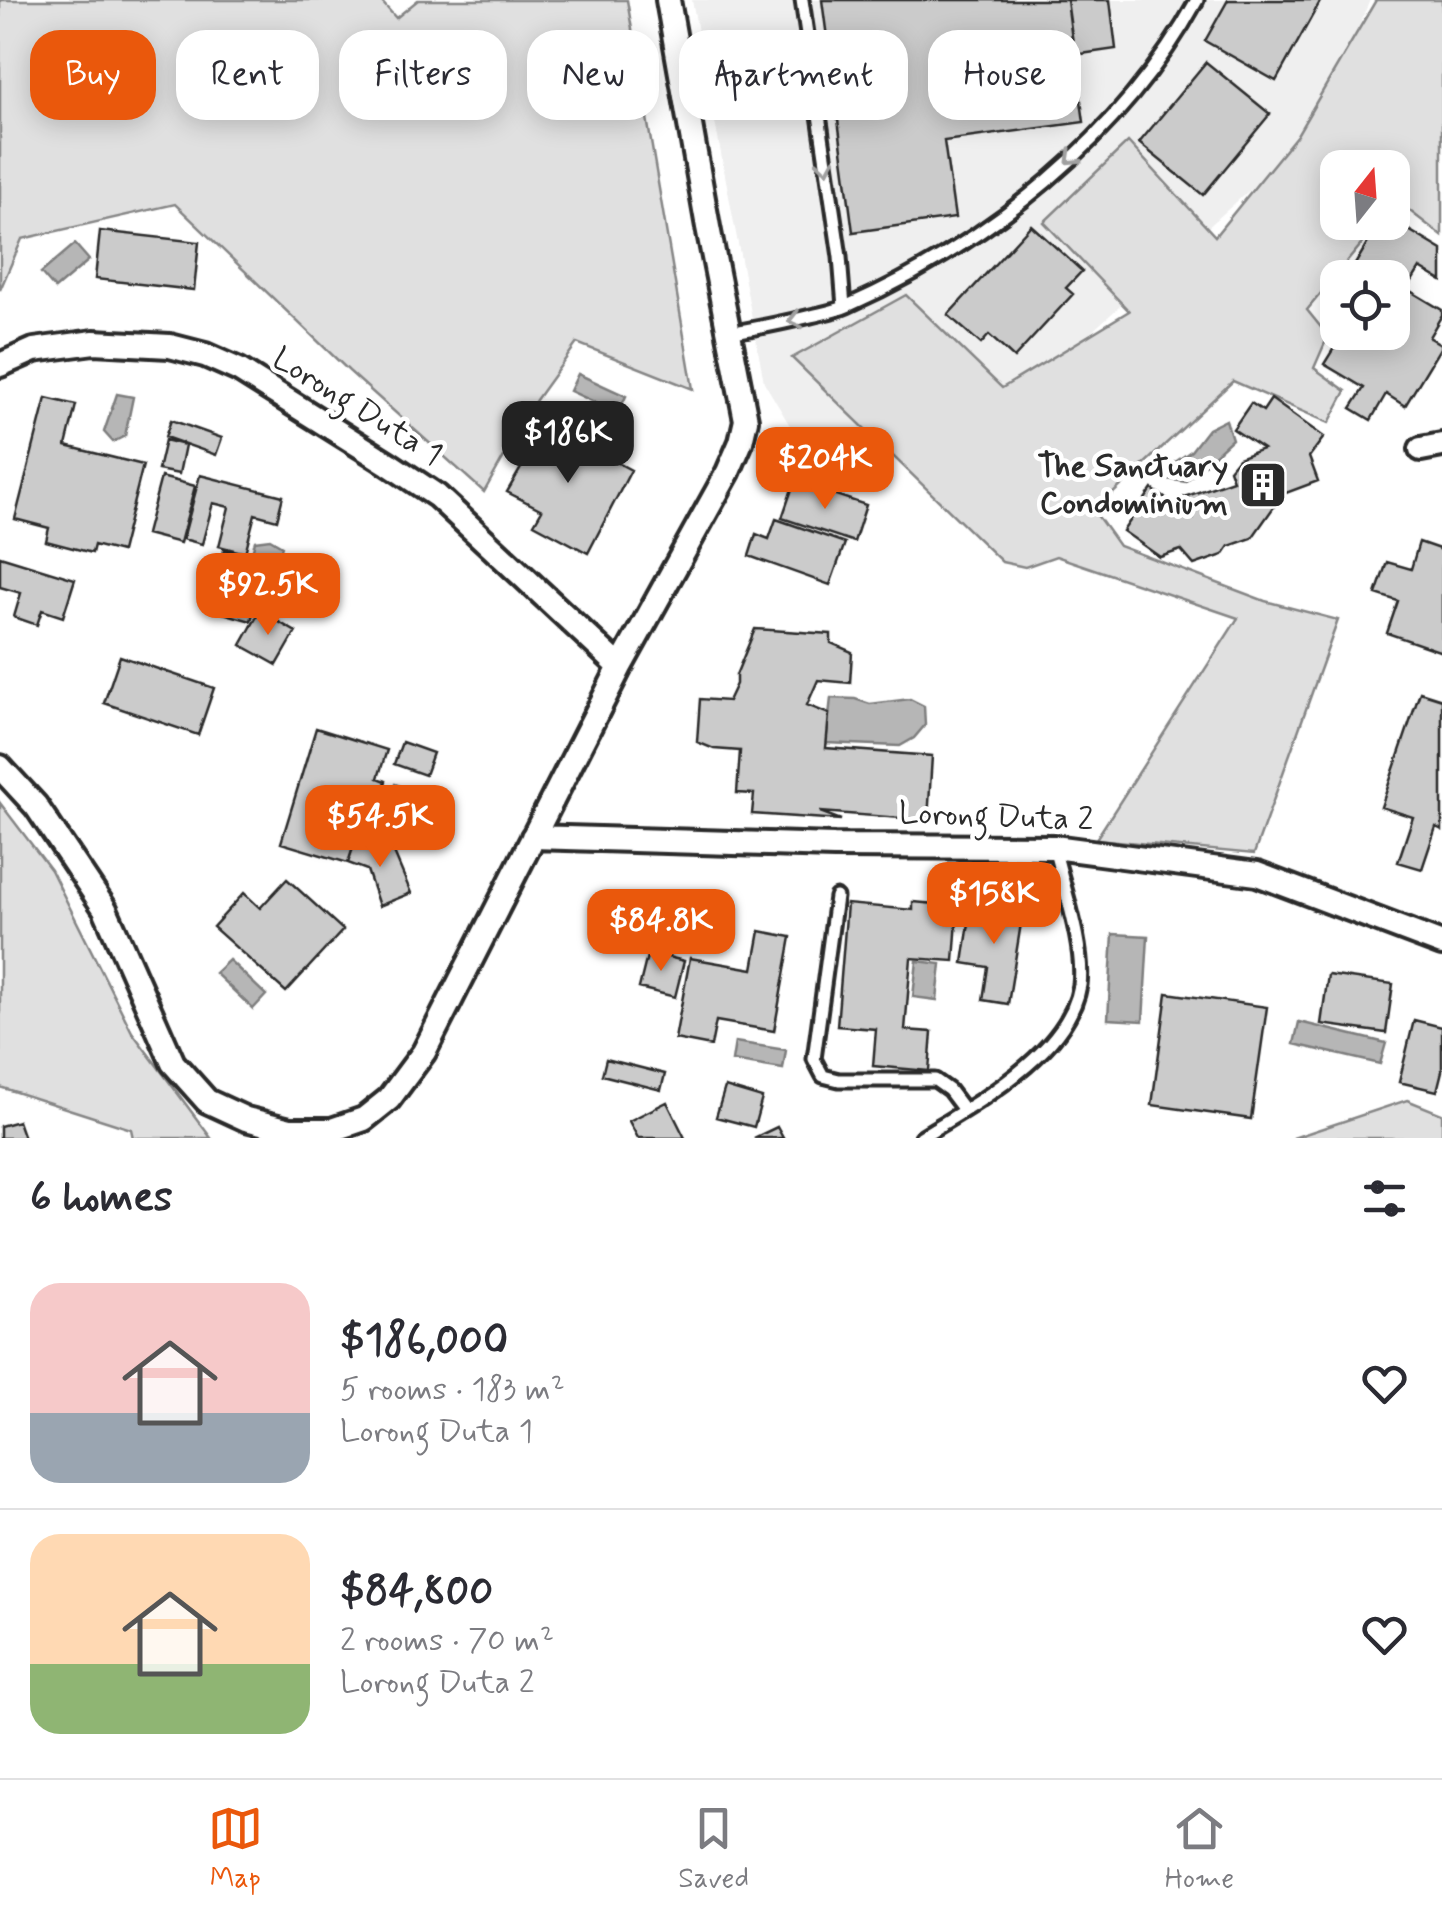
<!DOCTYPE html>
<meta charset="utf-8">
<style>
body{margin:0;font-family:Mynerve,sans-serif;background:#f2f2f3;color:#2b2b33;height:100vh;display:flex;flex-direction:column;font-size:38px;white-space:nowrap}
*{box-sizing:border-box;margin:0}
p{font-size:32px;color:#7c7c81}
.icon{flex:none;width:55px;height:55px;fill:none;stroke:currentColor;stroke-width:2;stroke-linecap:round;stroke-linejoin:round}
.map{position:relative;height:1138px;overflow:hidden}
.sheet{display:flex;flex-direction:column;background:#fff;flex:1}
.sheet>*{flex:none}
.top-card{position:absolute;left:30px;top:30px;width:1382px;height:90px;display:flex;gap:20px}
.needle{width:65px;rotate:17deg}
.controls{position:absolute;left:1320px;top:150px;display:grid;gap:20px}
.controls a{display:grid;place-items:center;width:90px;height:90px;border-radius:20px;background:#fff;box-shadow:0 5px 25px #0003;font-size:50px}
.price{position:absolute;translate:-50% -85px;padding:0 22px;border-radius:20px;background:#ea580c;color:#fff;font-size:32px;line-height:65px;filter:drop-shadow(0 2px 5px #0008)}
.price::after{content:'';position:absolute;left:50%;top:60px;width:30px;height:22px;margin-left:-15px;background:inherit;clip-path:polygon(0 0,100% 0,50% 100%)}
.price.current{background:#222;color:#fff}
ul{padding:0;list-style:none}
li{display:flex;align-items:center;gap:30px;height:250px;padding:0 30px}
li+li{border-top:2px solid #e1e1e2}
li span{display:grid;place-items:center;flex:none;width:280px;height:200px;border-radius:30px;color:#555}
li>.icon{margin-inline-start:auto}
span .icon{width:120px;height:120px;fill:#fffc;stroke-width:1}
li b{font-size:42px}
h2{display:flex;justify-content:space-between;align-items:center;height:120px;padding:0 30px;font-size:42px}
.tag{padding:0 35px;border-radius:30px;background:#fff;box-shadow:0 5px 25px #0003;font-size:35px;line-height:90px}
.tag.current{background:#ea580c;color:#fff}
.menu{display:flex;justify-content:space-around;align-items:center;height:140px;border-top:2px solid #e1e1e2;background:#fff;font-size:28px;color:#7c7c81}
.menu a{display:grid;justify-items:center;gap:5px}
.menu .current{color:#ea580c}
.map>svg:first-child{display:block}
</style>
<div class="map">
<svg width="1442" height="1138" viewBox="0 0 1442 1138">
<rect width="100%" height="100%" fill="#fff"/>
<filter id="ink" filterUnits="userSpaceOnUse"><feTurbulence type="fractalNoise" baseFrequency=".01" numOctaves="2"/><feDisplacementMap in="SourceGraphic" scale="20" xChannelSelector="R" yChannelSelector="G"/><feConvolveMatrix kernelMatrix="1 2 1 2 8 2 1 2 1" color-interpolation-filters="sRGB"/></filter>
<g filter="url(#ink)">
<path fill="#efefef" d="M692 0H1370L1313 133 982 430 798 439 764 382Z"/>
<path fill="#e0e0e0" stroke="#868686" stroke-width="2.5" d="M0 0H380L396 18 418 0H627L693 389 577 343 536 400 484 492 349 371 175 204 22 239 0 290Z
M1376 0H1442V236L1397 201 1393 206 1392 168H1338V222L1379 223 1307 310 1328 336 1314 368 1346 391 1329 423 1233 381 1094 511 1119 546 1265 601 1338 620 1254 854 1096 839 1238 618 1056 556 1025 567 1002 562 792 358 906 295 1002 388 1129 311 1044 222 1128 142 1215 236 1297 135Z
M0 803 51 870 132 1032 211 1138H133L131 1129 0 1087Z
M1407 1100 1442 1114V1138H1293Z"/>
<path fill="#b6b6b6" stroke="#7e7e7e" stroke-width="2.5" d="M75 244 89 260 55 289 41 273Z
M578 374 626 396 618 413 570 391Z
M117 394 133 397 125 436 113 442 104 432Z
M1226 420 1232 439 1185 482 1167 479 1164 470 1191 451 1208 429Z
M270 539 282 546 271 583 254 580 246 573 237 570V563L249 564 255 541Z
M831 698 855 699 870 704 910 699 924 706 925 725 914 738 900 746 826 743Z
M395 784 431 798 434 809 424 814 387 802Z
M1113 934 1148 936 1143 1021 1108 1019Z
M229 960 266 995 253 1009 215 973Z
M917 961 941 964 937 1000 913 997Z
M1299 1022 1386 1043 1380 1064 1294 1044Z
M735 1042 786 1050 783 1069 732 1061Z"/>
<path fill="#cbcbcb" stroke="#2b2b2b" stroke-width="2.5" d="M822 0H1067L1084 122 944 141 955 218 853 232Z
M1067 0H1110L1116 49 1074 55Z
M1228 0H1321L1276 81 1205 41Z
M1206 62 1270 114 1203 195 1139 143Z
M1392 220 1442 250V281L1420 268 1407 289 1442 310V315L1429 337 1442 345 1405 406 1386 394 1371 420 1351 408 1364 388 1324 364 1344 332H1392V278H1347L1380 222H1392Z
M1031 225 1082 271 1066 288 1073 294 1014 358 989 335 981 344 948 315Z
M100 231 199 242 194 290 95 279Z
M1338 297V319L1327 313Z
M46 398 76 405 66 446 143 465 121 552 94 545 92 553 46 541 49 528 15 519Z
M1271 399 1324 437 1309 457 1318 481 1283 494 1252 538 1229 546 1223 555 1194 565 1181 550 1160 557 1123 531 1152 489 1192 517 1184 497 1233 480 1229 469 1238 458 1263 449 1233 429 1251 403 1263 411Z
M171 420 222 438 216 455 165 437Z
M540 421 631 470 588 553 534 524 542 510 507 492 521 468 517 466Z
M165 440 185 445 179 474 158 470Z
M200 475 283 496 277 520 255 514 245 553 219 546 229 507 213 503 202 544 183 539Z
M161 477 195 486 180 543 146 534Z
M793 486 811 491 812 487 866 505 854 542 782 518Z
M776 519 845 543 830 585 749 556 756 534 769 539Z
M1419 542 1442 550V652L1387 633 1398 601 1376 594 1387 562 1411 569Z
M224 550 236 553 226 588 257 597 251 621 208 609Z
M0 556 75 579 63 617 42 610 37 625 14 617 21 593 0 587Z
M260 611 296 632 277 665 241 645Z
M755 629 831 634V643L852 652 850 683 818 680 807 705 829 714 826 748 932 756 928 820 820 812 841 820 752 814 754 794 737 793 740 751 714 749 697 742 700 699 728 701 736 684V675Z
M120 656 214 688 198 735 104 703Z
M1420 692 1442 699V830L1436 827 1422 869 1398 862 1413 817 1381 807Z
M316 728 387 750 378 778 386 781 369 836 358 833 348 863 281 843Z
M402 742 433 753 425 775 394 764Z
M356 838 392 848 411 893 379 906 367 870 348 863Z
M287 879 343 930 286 992 213 927 244 893 260 908Z
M913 902 958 906 954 961 911 958 905 1030 932 1032 929 1071 873 1066 876 1029 837 1026 847 904 913 910Z
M972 903 1023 911 1008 1004 983 1000 988 967 963 963Z
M760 931 791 937 774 1031 716 1021 711 1046 675 1039 690 958 753 969Z
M648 952 684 961 675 997 639 988Z
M1328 975 1393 984 1386 1033 1321 1024Z
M1167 993 1267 1007 1251 1119 1152 1105Z
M1414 1020 1442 1027V1071L1437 1091 1399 1082Z
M606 1059 665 1074 661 1090 602 1075Z
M725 1087 762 1098 754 1127 716 1117Z
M667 1102 685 1138H638L629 1121Z
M18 1121 24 1138H0V1126Z
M777 1127 783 1138H754Z"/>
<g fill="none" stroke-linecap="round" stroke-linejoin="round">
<g stroke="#2b2b2b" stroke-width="19">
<path id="service" d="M802 0 840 257 844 307
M729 333C757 328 783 323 811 316 823 313 836 311 847 306 989 243 1122 137 1197 0
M836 897 814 1059 823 1076 839 1080H935L949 1090 964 1110
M921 1137C974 1104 1069 1054 1080 985 1085 947 1063 886 1054 847"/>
</g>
<g stroke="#2b2b2b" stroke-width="30">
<path id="minor" d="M0 365 34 350 94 342 170 346 205 355 239 370 389 464 437 496 620 667
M1421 449 1442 445
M0 767 36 806 105 909 173 1063 207 1101 246 1119 290 1130H332L364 1119 389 1099 424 1052 620 667 728 472 741 442 746 420 708 227 668 0
M533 837 834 846 1054 847 1257 874 1442 944"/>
</g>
<use href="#service" stroke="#fff" stroke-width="11"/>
<use href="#minor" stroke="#fff" stroke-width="22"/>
</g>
<defs><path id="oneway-chevron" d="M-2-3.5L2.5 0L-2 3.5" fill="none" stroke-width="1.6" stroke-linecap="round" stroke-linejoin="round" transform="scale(2.5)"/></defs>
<g stroke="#a0a0a0">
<use href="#oneway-chevron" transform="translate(1072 158) rotate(136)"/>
<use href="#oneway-chevron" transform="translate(826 166) rotate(81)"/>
<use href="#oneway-chevron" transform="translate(795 320) rotate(166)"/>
</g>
</g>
<defs>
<g id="building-square" transform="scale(2.5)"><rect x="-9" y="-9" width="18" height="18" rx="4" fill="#2b2b2b" stroke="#fff"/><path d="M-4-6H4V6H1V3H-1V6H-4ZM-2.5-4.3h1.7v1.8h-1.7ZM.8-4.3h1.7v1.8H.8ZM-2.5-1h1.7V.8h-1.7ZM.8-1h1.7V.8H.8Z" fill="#fff"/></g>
</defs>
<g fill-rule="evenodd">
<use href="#building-square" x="1263" y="485"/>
</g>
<g text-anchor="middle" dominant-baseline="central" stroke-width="9" stroke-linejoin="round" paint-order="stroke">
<g font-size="32" fill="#2b2b2b" stroke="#fff">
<text transform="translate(357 407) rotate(32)">Lorong Duta 1</text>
<text transform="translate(996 817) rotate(2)">Lorong Duta 2</text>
</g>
<g font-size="32" font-weight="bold" fill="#2b2b2b" stroke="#fff" text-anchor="end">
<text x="1228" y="467">The Sanctuary<tspan x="1228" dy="37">Condominium</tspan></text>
</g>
</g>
</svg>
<div class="controls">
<a><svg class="needle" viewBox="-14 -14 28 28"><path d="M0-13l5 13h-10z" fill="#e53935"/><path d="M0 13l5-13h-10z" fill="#7c7c81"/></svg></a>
<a><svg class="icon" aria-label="locate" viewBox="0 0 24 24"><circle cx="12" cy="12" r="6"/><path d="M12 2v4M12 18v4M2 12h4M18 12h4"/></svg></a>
</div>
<b class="price current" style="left:568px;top:486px">$186K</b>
<b class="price" style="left:825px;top:512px">$204K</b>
<b class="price" style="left:268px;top:638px">$92.5K</b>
<b class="price" style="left:380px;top:870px">$54.5K</b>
<b class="price" style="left:994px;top:947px">$158K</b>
<b class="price" style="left:661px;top:974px">$84.8K</b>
<div class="top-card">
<a class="tag current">Buy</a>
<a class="tag">Rent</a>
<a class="tag">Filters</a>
<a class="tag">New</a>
<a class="tag">Apartment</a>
<a class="tag">House</a>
</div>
</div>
<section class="sheet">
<h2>6 homes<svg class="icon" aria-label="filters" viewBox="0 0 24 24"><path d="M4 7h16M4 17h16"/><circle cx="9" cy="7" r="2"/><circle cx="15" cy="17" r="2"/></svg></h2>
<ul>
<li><span style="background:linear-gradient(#f6c9c9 65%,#9aa5b1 0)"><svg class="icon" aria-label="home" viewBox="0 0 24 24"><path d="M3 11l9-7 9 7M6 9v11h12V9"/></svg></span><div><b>$186,000</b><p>5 rooms · 183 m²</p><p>Lorong Duta 1</p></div><svg class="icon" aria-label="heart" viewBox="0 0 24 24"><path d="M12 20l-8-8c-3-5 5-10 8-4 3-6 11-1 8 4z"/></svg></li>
<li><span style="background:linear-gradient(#ffd9b3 65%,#8fb573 0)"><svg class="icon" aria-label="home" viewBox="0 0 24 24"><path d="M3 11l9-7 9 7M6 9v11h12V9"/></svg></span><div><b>$84,800</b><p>2 rooms · 70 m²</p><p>Lorong Duta 2</p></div><svg class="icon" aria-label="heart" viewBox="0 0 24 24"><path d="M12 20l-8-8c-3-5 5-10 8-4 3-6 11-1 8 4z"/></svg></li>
</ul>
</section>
<nav class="menu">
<a class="current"><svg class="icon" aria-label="map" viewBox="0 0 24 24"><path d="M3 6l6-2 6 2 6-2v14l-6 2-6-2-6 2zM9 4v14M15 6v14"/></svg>Map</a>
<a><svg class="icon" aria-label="saved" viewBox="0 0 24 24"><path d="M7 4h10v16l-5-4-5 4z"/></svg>Saved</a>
<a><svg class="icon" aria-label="home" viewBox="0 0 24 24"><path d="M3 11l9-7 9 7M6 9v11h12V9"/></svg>Home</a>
</nav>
